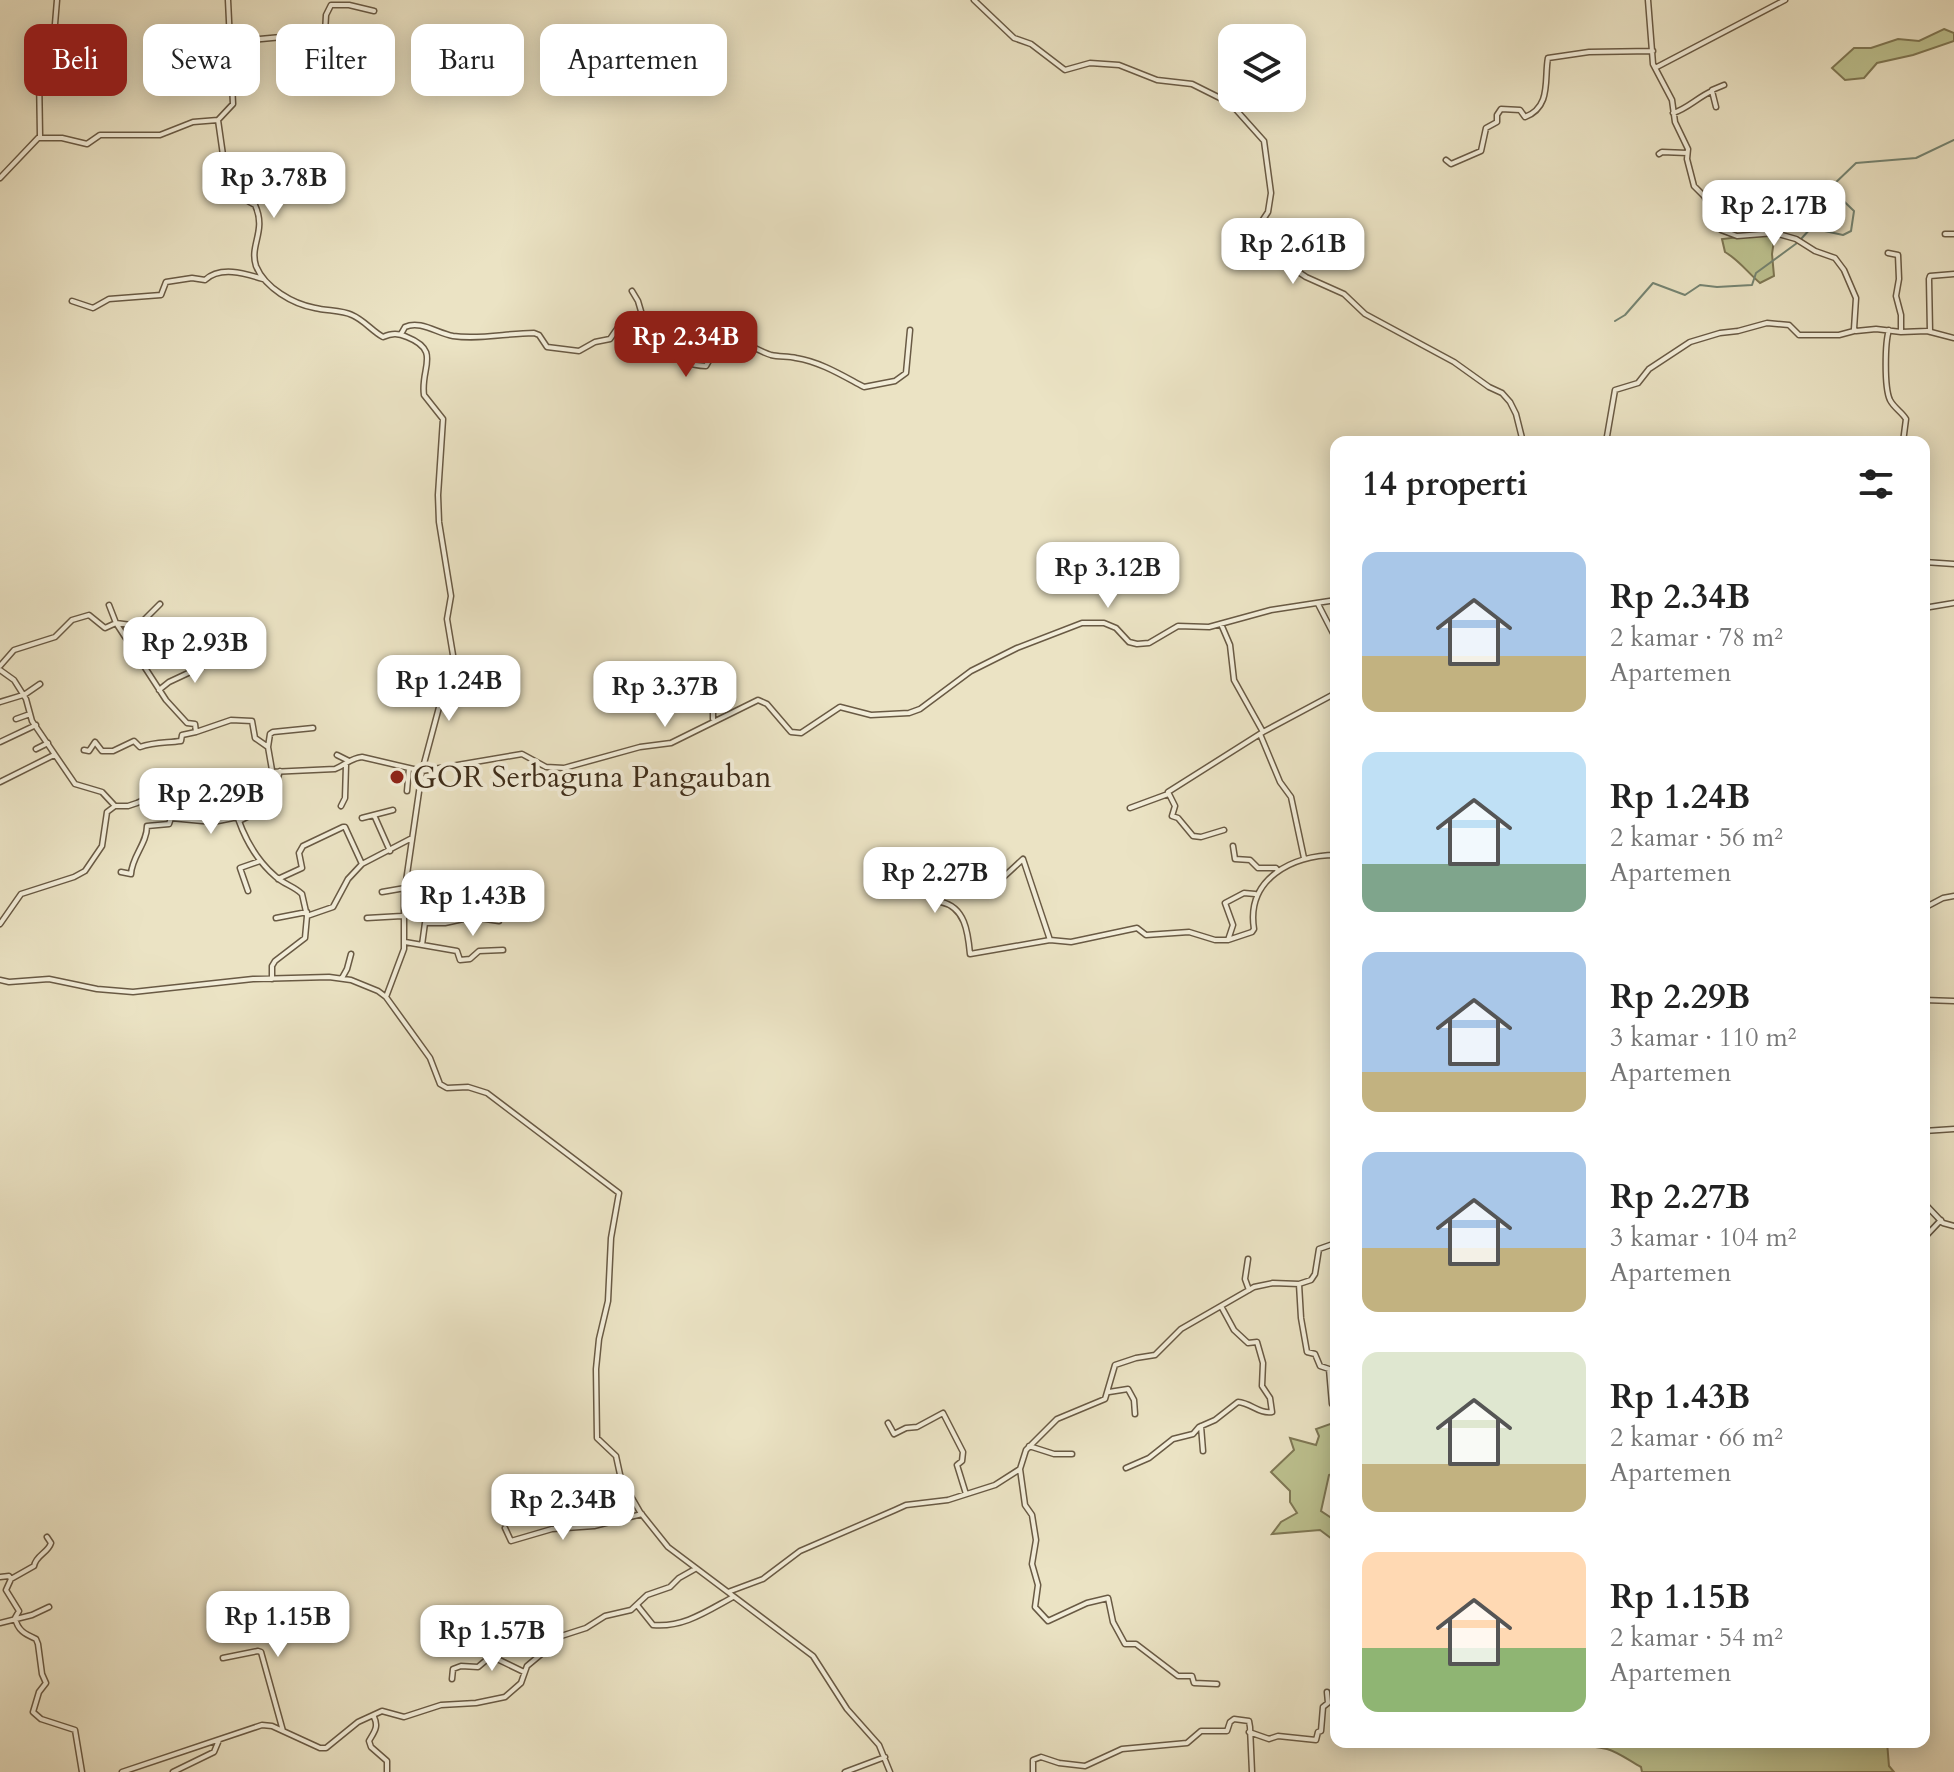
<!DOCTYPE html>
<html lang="id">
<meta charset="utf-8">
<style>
body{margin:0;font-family:Cardo,serif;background:#f2f2f2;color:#222;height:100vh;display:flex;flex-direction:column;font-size:30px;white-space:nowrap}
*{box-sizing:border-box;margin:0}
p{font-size:26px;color:#767676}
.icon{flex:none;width:44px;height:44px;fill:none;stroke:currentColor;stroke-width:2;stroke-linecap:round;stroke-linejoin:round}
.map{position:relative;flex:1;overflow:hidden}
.panel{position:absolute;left:1330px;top:436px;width:600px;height:1312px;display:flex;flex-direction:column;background:#fff;border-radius:16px;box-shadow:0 4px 20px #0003}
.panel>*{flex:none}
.top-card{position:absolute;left:24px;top:24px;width:760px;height:72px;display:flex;gap:16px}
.buttons{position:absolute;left:1218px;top:24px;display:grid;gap:16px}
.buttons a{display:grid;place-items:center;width:88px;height:88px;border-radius:16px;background:#fff;box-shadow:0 4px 20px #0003;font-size:40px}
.price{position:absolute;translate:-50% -68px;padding:0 18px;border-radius:16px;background:#fff;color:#222;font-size:26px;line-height:52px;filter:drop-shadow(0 2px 4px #0008)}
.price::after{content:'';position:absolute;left:50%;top:48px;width:24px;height:18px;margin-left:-12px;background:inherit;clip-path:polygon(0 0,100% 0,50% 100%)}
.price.active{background:#8f2418;color:#fff}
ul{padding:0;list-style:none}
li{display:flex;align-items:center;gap:24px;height:200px;padding:0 32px}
li span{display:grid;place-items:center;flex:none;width:224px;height:160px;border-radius:16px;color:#555}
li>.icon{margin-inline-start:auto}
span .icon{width:96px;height:96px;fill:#fffc;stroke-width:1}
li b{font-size:34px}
h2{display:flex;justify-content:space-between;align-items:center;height:96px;padding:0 32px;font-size:34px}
.tag{padding:0 28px;border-radius:16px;background:#fff;box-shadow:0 4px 20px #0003;font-size:28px;line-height:72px}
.tag.active{background:#8f2418;color:#fff}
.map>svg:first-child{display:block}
</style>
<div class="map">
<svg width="1954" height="1772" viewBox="0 0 1954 1772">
<rect width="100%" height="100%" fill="#ebe3c4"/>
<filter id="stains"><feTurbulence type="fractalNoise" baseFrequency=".0025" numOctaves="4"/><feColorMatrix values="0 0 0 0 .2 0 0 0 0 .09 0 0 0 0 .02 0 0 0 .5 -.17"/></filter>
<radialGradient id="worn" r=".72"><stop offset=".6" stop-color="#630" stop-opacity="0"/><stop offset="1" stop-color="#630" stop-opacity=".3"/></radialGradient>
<path fill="#bdc290" stroke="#7e7754" stroke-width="2" d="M1944 29 1954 33V41L1913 55 1877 63 1864 78 1845 80 1832 68 1854 48H1871L1898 39 1919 41Z
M1775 233 1772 254 1774 276 1760 283C1748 273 1739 260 1725 252L1722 239Z
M1333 1423 1336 1424V1473L1329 1475 1321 1511 1336 1521V1542L1320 1530 1272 1534 1281 1522 1297 1513 1290 1502V1491L1271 1472 1294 1450 1290 1438 1316 1445 1319 1436 1316 1429Z
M1537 1742H1887L1889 1766 1894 1772H1642L1641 1767C1630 1761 1618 1752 1607 1749 1583 1743 1560 1748 1537 1742Z"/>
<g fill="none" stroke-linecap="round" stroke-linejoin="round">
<path stroke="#758472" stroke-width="2" d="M1801 239 1811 228 1843 235 1851 231 1854 211 1830 188 1856 163 1916 158 1954 140
M1615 321 1625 315 1653 283 1685 295 1700 285 1717 287 1752 285 1756 273 1797 243"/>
<g stroke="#695a44" stroke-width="7">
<path id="street" d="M228 0 233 104 218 120 228 190 255 205C267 231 249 245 256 266 265 288 293 304 315 308 327 311 342 310 352 315 364 320 372 331 383 337 392 333 398 333 407 337 442 351 420 368 424 395L443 419 438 495 439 522 451 596 447 619 453 655 422 771 404 895V949L386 997 430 1058 440 1084 447 1088 468 1087 487 1093 619 1193 611 1238 608 1301 599 1339 596 1369 597 1438 616 1456 621 1479 640 1512 668 1547 813 1656 847 1709 879 1745 890 1772
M974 0 1014 38 1031 44 1065 70 1090 63 1119 65 1157 80 1192 84 1230 103 1264 141 1271 193 1268 212 1262 221V230L1267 246 1276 257 1306 277 1344 294 1365 314 1454 362 1489 387 1502 393 1510 402 1516 414 1523 442
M1648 0 1653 64 1672 100 1675 122 1688 149 1687 159 1694 186 1704 196 1721 230 1737 236 1775 233 1796 239 1815 251 1835 258 1844 270 1856 298 1854 329 1856 331 1876 329 1901 332V315L1896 296 1899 279 1898 255 1888 253
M325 33 326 15 331 5H349L374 11
M229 42 324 33 332 29
M306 67 310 35
M1655 68 1785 0
M1712 90 1724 85
M1673 113C1687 109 1698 97 1712 91L1716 107
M40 138H62L87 144 100 135H160L193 122 218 120
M1659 154 1662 152 1687 153
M1446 160 1451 164 1481 151 1486 128 1497 122V115L1501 109 1520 110 1525 117C1552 107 1544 78 1548 58L1589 52 1653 51
M0 178 40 136 39 74 54 36 57 0
M1945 234H1954
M632 291 638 301 643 318
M72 301 93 308 109 299 161 295 166 282 192 278 205 280C220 266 244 273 263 279
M1889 330C1885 342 1884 387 1890 400 1894 408 1902 412 1906 419L1903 442
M1901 332 1927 331 1954 338
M1930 332 1929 279 1930 276 1954 274
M401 334 405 327C420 320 437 333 453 336 480 340 507 333 534 333L539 335 547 347 579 351 595 342 610 339 619 326 643 318C656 345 674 365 706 366L719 343 730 347C746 339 757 351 771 355 779 357 788 356 796 358 821 362 843 376 864 387L895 381 906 373 910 330
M1606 442 1615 390 1638 383 1649 369 1690 342 1720 333 1738 331 1767 323 1789 325 1799 335H1839L1854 331
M1924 562 1954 564
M1318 604 1336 639
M109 605 116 623 131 625 142 622 160 604
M1924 608 1954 603
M1221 624 1230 645 1234 680 1263 732 1168 792 1175 806 1172 816 1178 818 1193 836 1201 837 1224 830
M0 666 14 650 55 637 72 620 89 615 105 628 116 623 166 700 187 723 195 724 196 732 231 720 252 721 255 738 268 747 272 770
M0 670 14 680 26 699 32 721 75 784 102 792 115 806H128L137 803 161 792 182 778 206 775 335 769C345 765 351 758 362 757L422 771 522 754 546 767 564 768 640 747 671 743 758 700 767 704 791 732 801 733 840 707 871 715 909 713 920 709 971 671 1017 648 1082 623H1104L1116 628 1129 642 1137 644 1149 643 1178 626 1209 627 1271 610 1336 600
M159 690 169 682 216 660
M713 694V719
M24 695 40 684
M0 702 23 695
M16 719 30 714
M1263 732 1336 693
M1260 734 1280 782 1291 797 1304 858
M0 742 36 725
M268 747 270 734 273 732 313 728
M36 749 48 743
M84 750 89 751 95 742 102 751H113L134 741 140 747C154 742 165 743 181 741L182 735 196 732
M337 755 349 761
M226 774C234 812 245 850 275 876 283 884 294 886 302 894L307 916 333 907 348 879 362 864 412 838
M0 782 54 755
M407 791 409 768
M341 806 345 798 346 765
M1130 808 1168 794
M374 815 390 851
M362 818 393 810
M239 821 269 806 262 796 275 787 280 771
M1233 846 1235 859 1250 860 1258 868H1276L1278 871
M121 872 131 874C132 856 147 844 147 826L169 824 171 818 213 822 238 817
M278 879 302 868 299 853 303 846 343 827H345L362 864
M248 891 240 868 260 861
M382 892 405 888
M919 892 940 893 941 902C965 907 968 932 970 954L1050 940 1071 942 1137 928 1146 935 1189 932 1215 940H1228L1252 932 1254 929C1246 879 1292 855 1336 855
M975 894 995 885 1023 859 1050 940
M1924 908 1943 898 1954 896
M276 918 307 912
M367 918 402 916
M0 924 21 894 74 877 85 871 102 846 107 812 115 806
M1228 940 1233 925 1225 903 1244 893 1255 894
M405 942 457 951 460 960 470 959 479 951 503 950
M422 945 425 923H445L472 917 499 921
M342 978 347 969 351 954
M272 979V966L275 961 305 938 307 916
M0 980 9 982 49 979 97 989 133 992 253 979 329 977 351 980 378 991 386 997
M1924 1000 1954 1001
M1924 1131 1954 1129
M1924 1203 1943 1223 1954 1226
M1924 1238 1941 1220
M1248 1259 1245 1279 1249 1290
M1299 1284 1301 1318 1307 1352 1315 1354 1320 1366 1329 1369 1332 1404 1336 1406
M1109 1392 1128 1389 1134 1400 1135 1414
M888 1423 894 1434 906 1428 917 1427 943 1413 963 1452 962 1461 957 1465 966 1494
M1201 1426 1203 1451
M1029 1446 1054 1454H1072
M1126 1468 1149 1458 1173 1439 1193 1434 1199 1427 1215 1420 1238 1402C1251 1403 1259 1414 1272 1412L1270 1398 1262 1386 1263 1363 1257 1342 1248 1343 1234 1330 1221 1306
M1020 1469 1025 1505 1032 1515 1036 1540 1032 1564 1038 1585 1035 1607 1048 1621 1087 1603 1108 1598 1113 1622 1125 1644H1136L1178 1676H1192L1194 1683 1217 1684
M505 1528 511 1541 552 1529 594 1526 642 1514
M47 1537 51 1543C48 1553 36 1555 34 1566L11 1579 6 1590 19 1611 15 1618C18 1631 25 1634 36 1639L38 1644 42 1674 46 1683 39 1692 33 1712 41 1719 75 1730 82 1772
M0 1577 9 1576 11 1579
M728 1592 763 1579 800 1551 895 1510 906 1505 948 1500 995 1485 1020 1469 1026 1450 1057 1419 1105 1399 1115 1365 1136 1358 1155 1355 1181 1329 1254 1287 1273 1283 1299 1284 1311 1280 1315 1274 1319 1249 1336 1243
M637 1605 653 1625C683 1628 707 1611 733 1597
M0 1623 32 1615 49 1607
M223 1658 258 1651 261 1652 283 1731
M452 1679 453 1669 461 1666 478 1667 491 1656 524 1672
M374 1717C379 1727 374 1732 369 1741L371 1747 387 1761V1772
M1249 1732 1269 1739 1278 1736 1316 1740 1318 1732 1321 1731 1323 1707 1328 1703 1327 1692
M122 1772 262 1725 272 1726 320 1748H326L358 1722 382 1711 404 1717 441 1705 476 1703 505 1697 521 1683 527 1666 545 1651 555 1638 586 1628 605 1616 631 1610 647 1595 670 1587 679 1578 695 1569
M173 1772 214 1752 219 1740
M845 1772 885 1757
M1033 1772V1760L1041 1757 1059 1763 1085 1766 1122 1749 1187 1743 1201 1731H1227L1230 1722 1234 1719 1249 1721 1250 1727 1252 1772"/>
</g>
<use href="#street" stroke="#f2edd9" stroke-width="4"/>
</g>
<circle fill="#8f2418" stroke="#f2edd9" stroke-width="3" cx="397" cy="777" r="8"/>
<g text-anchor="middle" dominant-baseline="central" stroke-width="8" stroke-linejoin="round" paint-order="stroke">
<g font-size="30" fill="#3e2c19" stroke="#f2edd9" text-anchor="start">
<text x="413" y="777">GOR Serbaguna Pangauban</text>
</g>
</g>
<rect width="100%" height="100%" filter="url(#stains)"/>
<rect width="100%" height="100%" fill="url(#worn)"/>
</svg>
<div class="buttons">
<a><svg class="icon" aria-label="layers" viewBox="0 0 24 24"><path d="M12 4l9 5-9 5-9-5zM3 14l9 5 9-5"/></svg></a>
</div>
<b class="price" style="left:274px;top:220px">Rp 3.78B</b>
<b class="price" style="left:1774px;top:248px">Rp 2.17B</b>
<b class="price" style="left:1293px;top:286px">Rp 2.61B</b>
<b class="price active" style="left:686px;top:379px">Rp 2.34B</b>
<b class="price" style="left:1108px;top:610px">Rp 3.12B</b>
<b class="price" style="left:195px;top:685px">Rp 2.93B</b>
<b class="price" style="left:449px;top:723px">Rp 1.24B</b>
<b class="price" style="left:665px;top:729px">Rp 3.37B</b>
<b class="price" style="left:211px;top:836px">Rp 2.29B</b>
<b class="price" style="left:935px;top:915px">Rp 2.27B</b>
<b class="price" style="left:473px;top:938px">Rp 1.43B</b>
<b class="price" style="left:563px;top:1542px">Rp 2.34B</b>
<b class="price" style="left:278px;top:1659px">Rp 1.15B</b>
<b class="price" style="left:492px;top:1673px">Rp 1.57B</b>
<div class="top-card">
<a class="tag active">Beli</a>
<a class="tag">Sewa</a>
<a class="tag">Filter</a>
<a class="tag">Baru</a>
<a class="tag">Apartemen</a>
</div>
<section class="panel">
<h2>14 properti<svg class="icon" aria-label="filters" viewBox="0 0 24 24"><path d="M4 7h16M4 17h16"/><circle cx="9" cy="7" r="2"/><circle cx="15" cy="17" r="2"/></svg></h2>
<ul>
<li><span style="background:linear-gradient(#a9c7e8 65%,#c2b280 0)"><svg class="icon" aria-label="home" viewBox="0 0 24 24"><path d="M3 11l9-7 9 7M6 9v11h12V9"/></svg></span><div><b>Rp 2.34B</b><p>2 kamar · 78 m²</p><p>Apartemen</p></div></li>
<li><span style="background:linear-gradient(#bfe0f5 70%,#7fa58c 0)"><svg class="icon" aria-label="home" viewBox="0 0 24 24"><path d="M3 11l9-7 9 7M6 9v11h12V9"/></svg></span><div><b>Rp 1.24B</b><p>2 kamar · 56 m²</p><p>Apartemen</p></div></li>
<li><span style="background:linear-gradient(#a9c7e8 75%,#c2b280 0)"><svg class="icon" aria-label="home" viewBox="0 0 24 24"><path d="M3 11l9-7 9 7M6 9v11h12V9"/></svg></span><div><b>Rp 2.29B</b><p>3 kamar · 110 m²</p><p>Apartemen</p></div></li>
<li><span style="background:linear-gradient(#a9c7e8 60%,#c2b280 0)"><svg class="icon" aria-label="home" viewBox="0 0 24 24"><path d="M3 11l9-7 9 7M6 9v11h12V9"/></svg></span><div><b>Rp 2.27B</b><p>3 kamar · 104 m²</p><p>Apartemen</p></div></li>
<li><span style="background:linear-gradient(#dfe7d0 70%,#c2b280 0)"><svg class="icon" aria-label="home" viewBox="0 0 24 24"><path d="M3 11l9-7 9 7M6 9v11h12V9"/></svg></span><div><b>Rp 1.43B</b><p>2 kamar · 66 m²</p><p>Apartemen</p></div></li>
<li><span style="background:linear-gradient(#ffd9b3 60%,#8fb573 0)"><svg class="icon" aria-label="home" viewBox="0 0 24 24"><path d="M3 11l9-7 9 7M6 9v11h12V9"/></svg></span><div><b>Rp 1.15B</b><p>2 kamar · 54 m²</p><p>Apartemen</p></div></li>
</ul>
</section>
</div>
